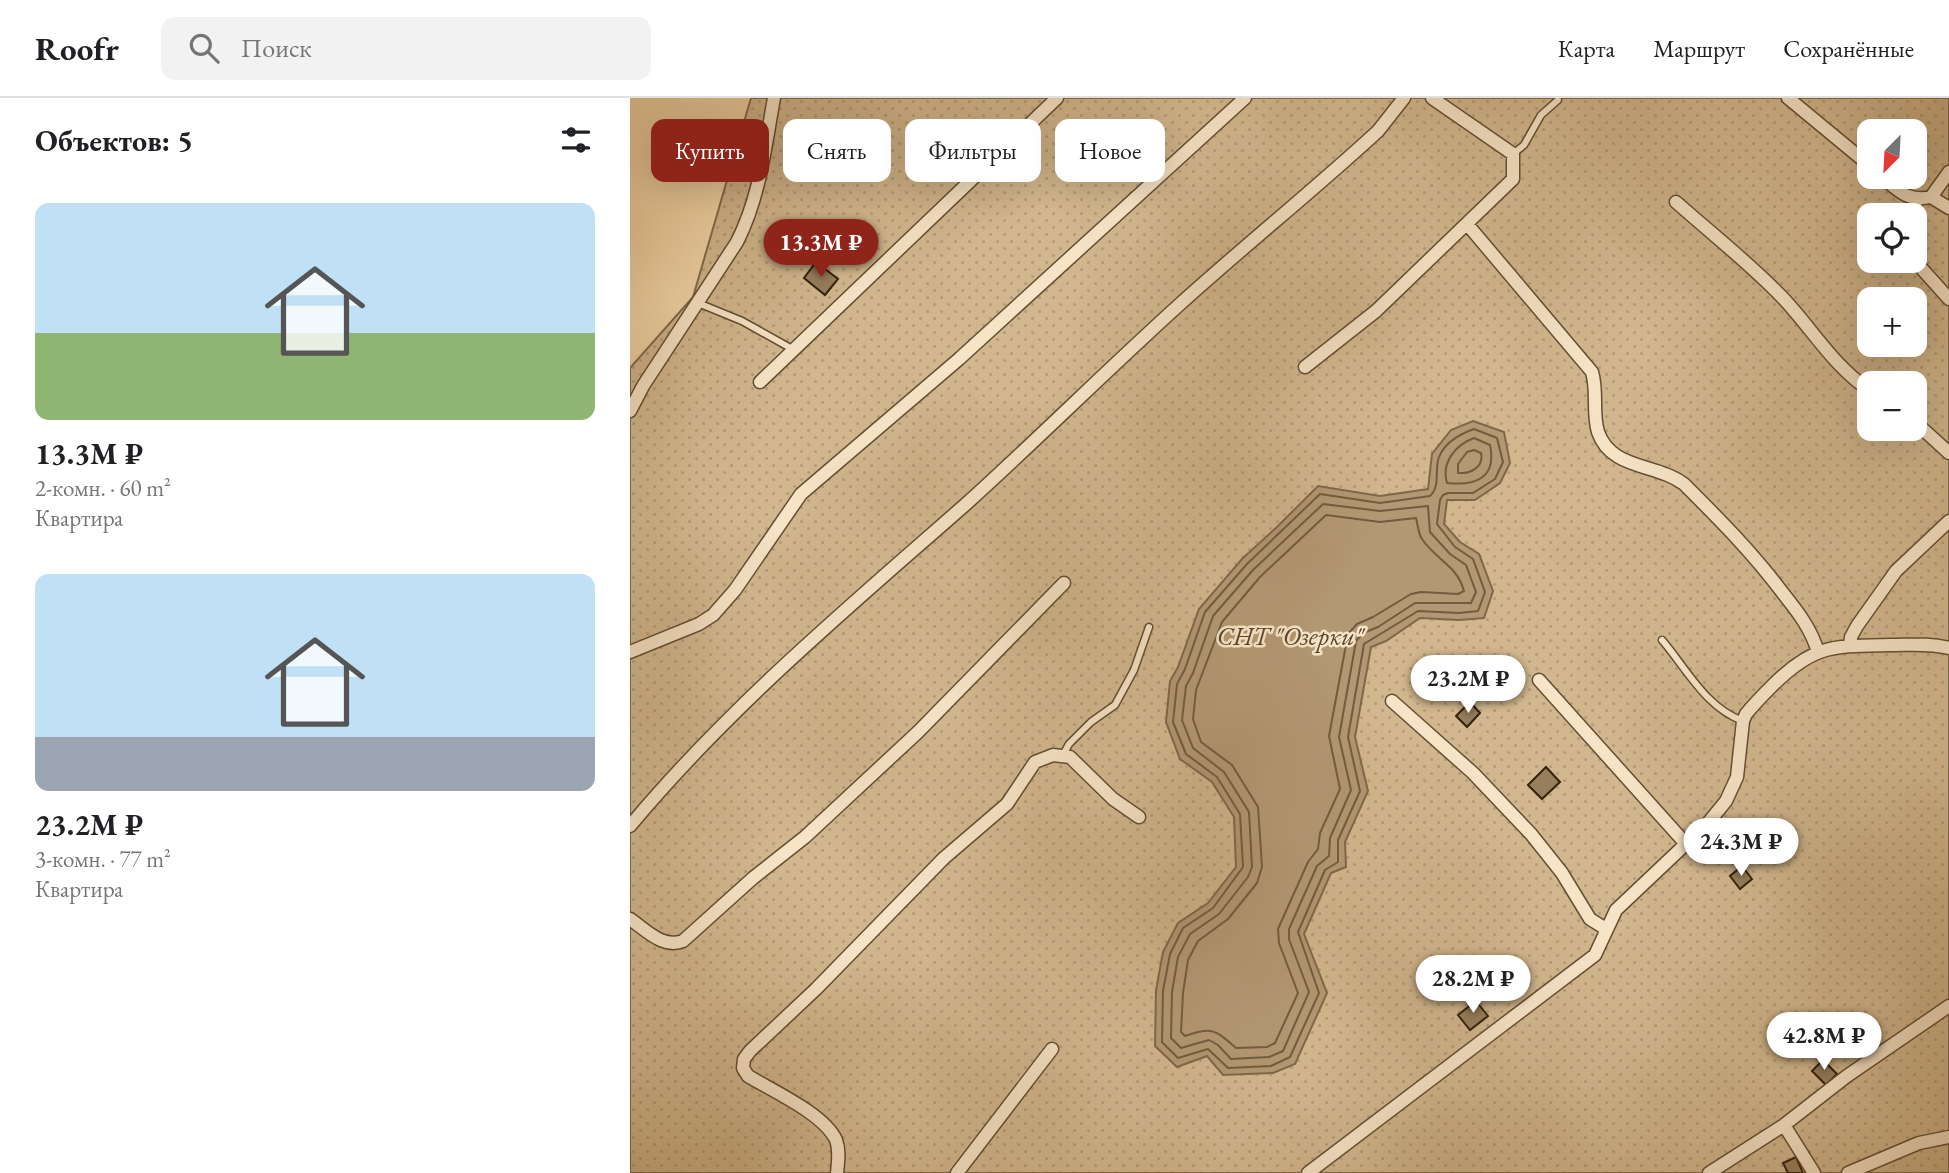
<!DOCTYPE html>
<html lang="ru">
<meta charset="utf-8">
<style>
body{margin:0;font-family:"EB Garamond",serif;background:#f2f2f2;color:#202124;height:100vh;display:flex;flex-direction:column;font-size:26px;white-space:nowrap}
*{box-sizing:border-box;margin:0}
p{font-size:23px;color:#757577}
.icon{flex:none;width:38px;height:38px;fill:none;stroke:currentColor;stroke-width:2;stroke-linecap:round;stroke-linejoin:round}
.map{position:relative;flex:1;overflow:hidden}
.drawer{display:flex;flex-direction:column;background:#fff;width:630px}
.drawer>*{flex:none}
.banner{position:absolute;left:21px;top:21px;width:665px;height:63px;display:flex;gap:14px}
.needle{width:46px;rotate:204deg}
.tools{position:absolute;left:1227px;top:21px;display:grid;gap:14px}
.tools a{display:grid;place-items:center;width:70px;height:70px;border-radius:14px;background:#fff;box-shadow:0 7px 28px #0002;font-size:35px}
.price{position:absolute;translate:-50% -60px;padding:0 16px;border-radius:24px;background:#fff;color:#222;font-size:23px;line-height:46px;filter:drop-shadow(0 2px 4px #0008)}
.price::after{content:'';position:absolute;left:50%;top:42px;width:21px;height:16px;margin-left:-10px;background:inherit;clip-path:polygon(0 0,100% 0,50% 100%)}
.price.selected{background:#8f2418;color:#fff}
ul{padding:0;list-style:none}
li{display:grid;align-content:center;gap:14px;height:371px;padding:0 35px}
li span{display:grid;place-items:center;height:217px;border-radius:14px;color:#555}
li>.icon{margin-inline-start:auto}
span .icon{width:126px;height:126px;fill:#fffc;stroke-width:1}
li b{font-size:30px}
h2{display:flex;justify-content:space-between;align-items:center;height:84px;padding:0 35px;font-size:30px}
.tag{padding:0 24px;border-radius:14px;background:#fff;box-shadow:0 7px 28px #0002;font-size:24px;line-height:63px}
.tag.selected{background:#8f2418;color:#fff}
header{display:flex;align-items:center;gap:42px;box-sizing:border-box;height:98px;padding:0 35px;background:#fff;border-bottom:2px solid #e0e0e0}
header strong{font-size:33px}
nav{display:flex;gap:38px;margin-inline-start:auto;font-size:24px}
.search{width:490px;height:63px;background:#f2f2f2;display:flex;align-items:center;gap:18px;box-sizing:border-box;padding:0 24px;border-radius:14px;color:#757577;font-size:26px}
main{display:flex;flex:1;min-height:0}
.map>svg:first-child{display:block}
</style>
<header>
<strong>Roofr</strong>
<div class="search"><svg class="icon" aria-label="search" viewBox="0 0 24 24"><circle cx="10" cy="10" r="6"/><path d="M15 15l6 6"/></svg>Поиск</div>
<nav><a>Карта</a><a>Маршрут</a><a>Сохранённые</a></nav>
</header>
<main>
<section class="drawer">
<h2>Объектов: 5<svg class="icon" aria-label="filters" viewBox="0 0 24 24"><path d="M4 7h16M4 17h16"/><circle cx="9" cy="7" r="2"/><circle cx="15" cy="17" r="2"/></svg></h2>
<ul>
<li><span style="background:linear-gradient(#bfe0f5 60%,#8fb573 0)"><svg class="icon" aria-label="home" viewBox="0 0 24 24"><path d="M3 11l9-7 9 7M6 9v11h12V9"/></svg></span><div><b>13.3M ₽</b><p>2-комн. · 60 m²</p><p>Квартира</p></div></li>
<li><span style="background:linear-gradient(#bfe0f5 75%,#9aa5b1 0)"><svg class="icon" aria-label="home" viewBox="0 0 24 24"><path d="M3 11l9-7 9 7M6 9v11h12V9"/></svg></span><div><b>23.2M ₽</b><p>3-комн. · 77 m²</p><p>Квартира</p></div></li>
</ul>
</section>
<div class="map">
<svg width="1319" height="1075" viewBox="0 0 1319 1075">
<defs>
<pattern id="garden-dots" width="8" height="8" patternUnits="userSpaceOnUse" patternTransform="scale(1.75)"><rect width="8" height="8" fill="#d2b78e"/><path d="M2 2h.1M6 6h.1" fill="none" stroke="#b59d79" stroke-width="1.8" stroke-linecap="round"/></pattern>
</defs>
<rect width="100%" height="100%" fill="#f3d6a9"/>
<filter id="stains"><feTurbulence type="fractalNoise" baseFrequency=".00286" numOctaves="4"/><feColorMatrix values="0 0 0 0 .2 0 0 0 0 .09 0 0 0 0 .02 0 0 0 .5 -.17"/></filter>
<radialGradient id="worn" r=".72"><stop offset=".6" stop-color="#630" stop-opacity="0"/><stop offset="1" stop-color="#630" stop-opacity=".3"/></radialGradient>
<path fill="url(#garden-dots)" stroke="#826c4c" stroke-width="2" fill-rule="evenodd" d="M121 0H1319V1075H0V270L63 199ZM1239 33H1284V79H1239ZM1239 117H1284V163H1239ZM1239 201H1284V247H1239ZM1239 285H1284V331H1239Z"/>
<path fill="#b29873" stroke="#7f6849" stroke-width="2" d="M843 323 874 334 880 365 870 385 845 402H817L814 426 830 444 849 456 863 493 854 520 829 522 790 520 756 543 741 549 725 639 738 693 715 744 716 769 701 775 674 836 697 895 665 966 643 975 593 977 577 958 547 969 525 948 526 892 533 854 548 825 578 805 606 769 604 719 582 684 550 661 536 624 540 583 548 569 569 511 612 461 648 428 688 388 750 398 798 391 802 356 821 332Z"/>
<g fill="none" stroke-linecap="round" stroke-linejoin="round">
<path stroke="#725c3f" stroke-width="2" d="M844 331 867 340 873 364 865 381 843 395H818L813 397 810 402 807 426 825 449 843 461 855 494 848 513 829 515 788 513 734 546 718 639 730 693 708 742V764L695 772 668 834 689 895 660 959 641 968 598 970 578 951 548 960 532 944 533 893 540 856 553 830 583 810 613 769 610 716 587 679 556 656 543 624 547 586 555 571 575 514 617 466 690 396 750 405 800 398C811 388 804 372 809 359 815 344 830 336 844 331Z
M844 340 860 347C867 380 846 388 817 385 811 365 825 347 844 340Z
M844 352 851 355C854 369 841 376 828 375V366L837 354Z
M693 406 750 413 798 408 800 434 820 456 836 467 846 494 841 505H785L748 529 733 535 726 543 709 639 721 692 700 740 699 758 687 768 659 831V841L679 894 653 953 639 959 601 961 588 947 579 942 551 950 541 940 542 894 548 859 560 836 589 816 618 779 622 769 619 714 594 674 563 650 552 622 556 588 563 575 583 518 623 472Z
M696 417 750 424 786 420C788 427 788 435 792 441 807 463 827 467 834 493L828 496 791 494 781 496 743 519 727 526 718 536 699 638 710 691 690 735 688 751 678 764 648 831 649 845 668 895 645 945 637 949 606 950C585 932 583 928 555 938L551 934 553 895 558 862 568 843 598 821 627 785 632 769 628 709 602 667 571 644 563 621 566 592 592 524 630 479Z"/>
</g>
<path fill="#977f5d" stroke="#33210b" stroke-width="2" d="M186 164 208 181 195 197 174 180Z
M840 604 850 615 837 629 826 618Z
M916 669 930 684 912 701 898 687Z
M1112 768 1122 781 1110 791 1100 778Z
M846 903 858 918 840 932 828 917Z
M1193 962 1207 976 1196 987 1182 973Z
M1166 1059 1173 1075H1158L1153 1065Z"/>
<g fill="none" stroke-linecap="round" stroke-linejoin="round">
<g stroke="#634e32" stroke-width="9">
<path id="lane" d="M883 56 894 47 911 17 928 2
M68 205 112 223 164 252
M1032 542C1056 570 1076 610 1113 623
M433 657 439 646 461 624 485 607 504 572 519 529"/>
</g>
<g stroke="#634e32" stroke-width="15">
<path id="street" d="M1158 0 1239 67
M1252 79C1269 93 1277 104 1301 99L1319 110
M1301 99 1319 74
M1046 104C1081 135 1118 164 1151 198 1181 229 1203 268 1239 292
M1280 117 1287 102
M837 126 962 274C968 294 962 314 968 334 981 372 1026 365 1054 386 1089 421 1122 454 1152 494 1167 513 1181 530 1188 554
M1284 162 1319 201
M675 269 746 213 883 81V56L802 0
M130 284 427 0
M0 313 13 288 107 144C130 99 135 49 144 0
M1284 323 1319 355
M1220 548 1221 539 1227 528 1266 473 1319 423
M0 554 69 526 83 517 105 492 171 396 329 261 615 0
M909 582 1056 746
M762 603 843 675 901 736 932 775 960 821 976 831
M0 728C99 609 220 508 336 406 408 341 477 272 549 207 614 148 683 93 748 33L774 0
M0 821C16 832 33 851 53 843L123 780 175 739 288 634 434 485
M1154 1027 1184 1075
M207 1075C208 1064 210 1053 206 1042 194 1016 143 993 118 978L113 970 114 961 120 953 186 891 314 760 377 706 405 664 423 657 440 659 483 701 509 719
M327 1075 422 951
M678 1075 965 857 986 812 1078 725 1096 703 1107 679 1113 623 1116 616C1124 606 1133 597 1142 588 1184 546 1203 548 1260 547 1280 547 1299 545 1319 550
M1079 1075 1154 1027 1217 978 1319 908
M1218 1075 1289 1045 1319 1039"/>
</g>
<use href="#lane" stroke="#f7e4c7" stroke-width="6"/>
<use href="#street" stroke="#f7e4c7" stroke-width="12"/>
</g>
<g text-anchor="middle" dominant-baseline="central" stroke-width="5" stroke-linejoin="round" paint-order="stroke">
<g font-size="26" font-style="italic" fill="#5b462c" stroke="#f7e4c7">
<text x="660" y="538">СНТ "Озерки"</text>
</g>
</g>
<rect width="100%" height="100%" filter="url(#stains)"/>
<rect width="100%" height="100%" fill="url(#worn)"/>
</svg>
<div class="tools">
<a><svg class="needle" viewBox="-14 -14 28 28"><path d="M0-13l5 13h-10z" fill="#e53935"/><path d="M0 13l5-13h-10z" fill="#757577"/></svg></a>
<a><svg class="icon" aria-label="locate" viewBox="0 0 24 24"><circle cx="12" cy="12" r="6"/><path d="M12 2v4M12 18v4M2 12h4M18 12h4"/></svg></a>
<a>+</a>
<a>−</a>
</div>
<b class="price selected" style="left:191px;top:181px">13.3M ₽</b>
<b class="price" style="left:838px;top:617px">23.2M ₽</b>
<b class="price" style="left:1111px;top:780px">24.3M ₽</b>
<b class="price" style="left:843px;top:917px">28.2M ₽</b>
<b class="price" style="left:1194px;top:974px">42.8M ₽</b>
<div class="banner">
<a class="tag selected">Купить</a>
<a class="tag">Снять</a>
<a class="tag">Фильтры</a>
<a class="tag">Новое</a>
</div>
</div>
</main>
